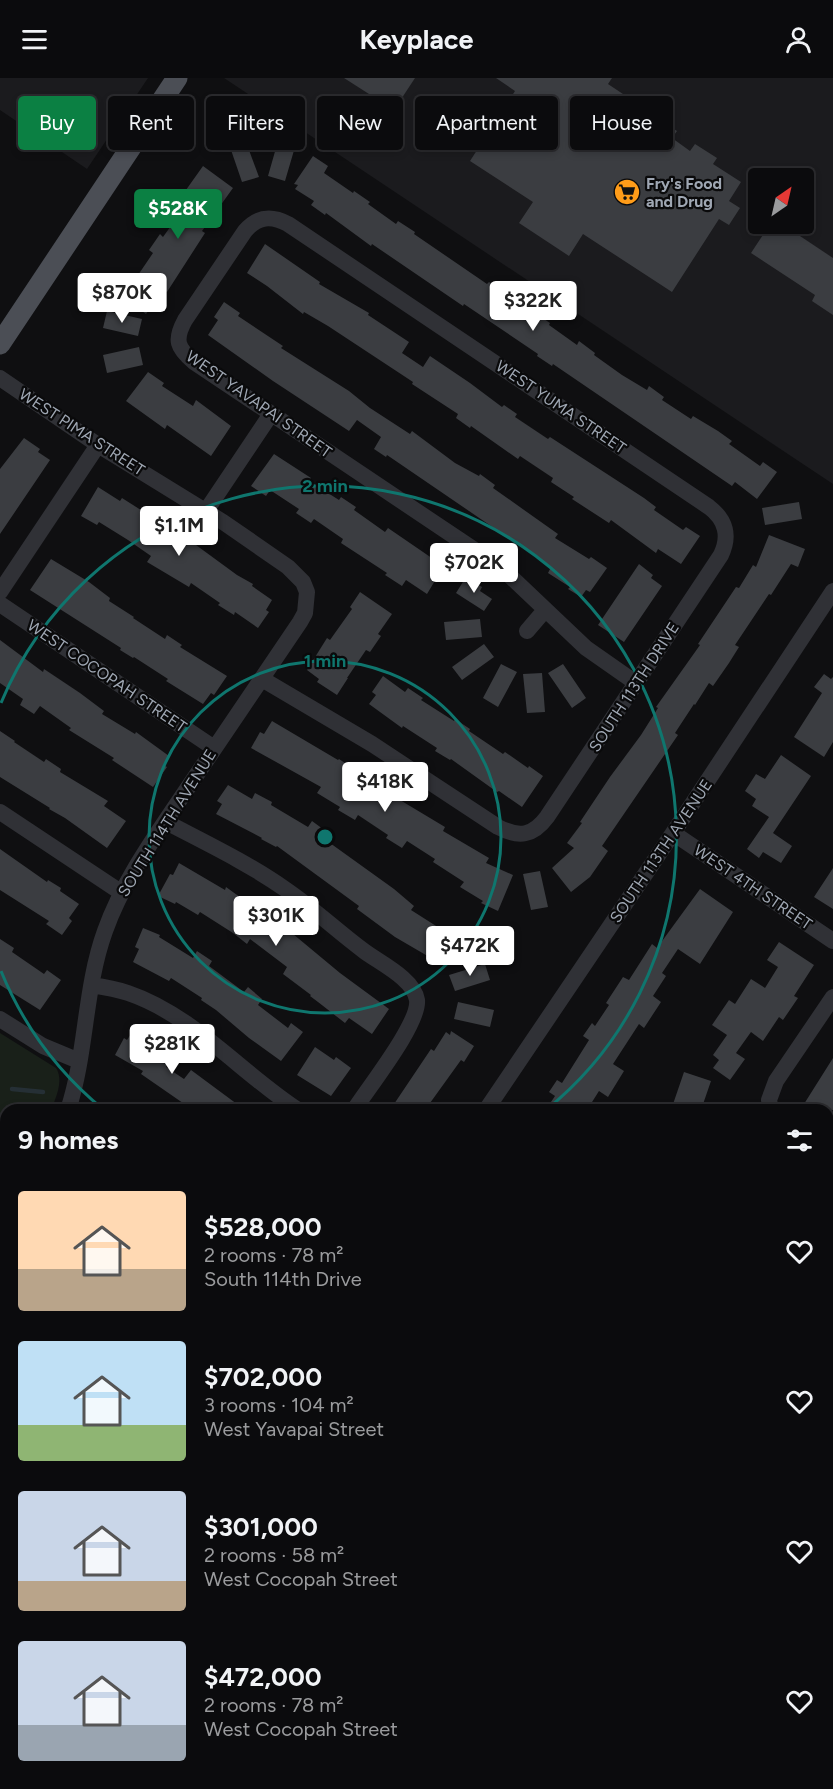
<!DOCTYPE html>
<meta charset="utf-8">
<style>
body{margin:0;font-family:Figtree,sans-serif;background:#19191b;color:#f1f3f6;height:100vh;display:flex;flex-direction:column;font-size:22px;white-space:nowrap}
*{box-sizing:border-box;margin:0}
p{font-size:20px;color:#9a9b9d}
.icon{flex:none;width:33px;height:33px;fill:none;stroke:currentColor;stroke-width:2;stroke-linecap:round;stroke-linejoin:round}
.map{position:relative;flex:1;overflow:hidden}
.details{position:absolute;left:0px;top:1026px;width:834px;height:686px;display:flex;flex-direction:column;background:#0b0b0d;border-radius:18px 18px 0 0;box-shadow:0 3px 9px #0003,0 0 0 2px #2b2b2e}
.details>*{flex:none}
.top-card{position:absolute;left:18px;top:18px;width:798px;height:54px;display:flex;gap:12px}
.needle{width:39px;rotate:34deg}
.fabs{position:absolute;left:748px;top:90px;display:grid;gap:12px}
.fabs a{display:grid;place-items:center;width:66px;height:66px;border-radius:6px;background:#0b0b0d;box-shadow:0 3px 9px #0003,0 0 0 2px #2b2b2e;font-size:30px}
.price{position:absolute;translate:-50% -51px;padding:0 14px;border-radius:6px;background:#fff;color:#222;font-size:20px;line-height:39px;filter:drop-shadow(0 2px 3px #0008)}
.price::after{content:'';position:absolute;left:50%;top:36px;width:18px;height:14px;margin-left:-9px;background:inherit;clip-path:polygon(0 0,100% 0,50% 100%)}
.price.on{background:#0b8043;color:#fff}
ul{padding:0;list-style:none}
li{display:flex;align-items:center;gap:18px;height:150px;padding:0 18px}
li span{display:grid;place-items:center;flex:none;width:168px;height:120px;border-radius:6px;color:#555}
li>.icon{margin-inline-start:auto}
span .icon{width:72px;height:72px;fill:#fffc;stroke-width:1}
li b{font-size:26px}
h2{display:flex;justify-content:space-between;align-items:center;height:72px;padding:0 18px;font-size:26px}
.chip{padding:0 21px;border-radius:6px;background:#0b0b0d;box-shadow:0 3px 9px #0003,0 0 0 2px #2b2b2e;font-size:21px;line-height:54px}
.chip.on{background:#0b8043;color:#fff}
header{display:flex;justify-content:space-between;align-items:center;height:78px;padding:0 18px;background:#0b0b0d;font-size:27px;font-weight:700}
.map>svg:first-child{display:block}
</style>
<header><svg class="icon" aria-label="menu" viewBox="0 0 24 24"><path d="M4 6h16M4 12h16M4 18h16"/></svg>Keyplace<svg class="icon" aria-label="person" viewBox="0 0 24 24"><circle cx="12" cy="8" r="4"/><path d="M4 21q1-7 8-7t8 7"/></svg></header>
<div class="map">
<svg width="833" height="1711" viewBox="0 0 833 1711">
<rect width="100%" height="100%" fill="#0f0f11"/>
<path fill="#1b1b1e" fill-rule="evenodd" d="M0 0H148L87 91 0 32Z
M224 0H833V406ZM759 100H804V146H759Z"/>
<path fill="#192019" d="M0 955 56 990C64 1002 56 1020 51 1032H6V1114L0 1123Z"/>
<g fill="none" stroke-linecap="round" stroke-linejoin="round">
<path stroke="#252f35" stroke-width="4.5" d="M12 1011 43 1014"/>
</g>
<path fill="#3b3d41" d="M344 0H415L394 32Z
M496 0H612L608 6 623 16V18L677 53 672 60 690 73 695 66 717 80 713 86 741 104 729 123 740 130 729 147 719 141 672 214 583 156 569 178 519 145 533 124 470 83 515 13Z
M278 63 295 69 285 103 268 98Z
M246 64 259 99 242 104 230 69Z
M313 78 328 88 324 95 353 115 354 113 370 124 368 126 396 146 398 143 415 154 414 156 487 206 489 204 511 219 512 217 527 227 526 229 550 245 549 247 577 267 579 263 595 275 594 277 622 297 647 312 649 308 664 319 662 322 691 341 693 338 718 353 732 363 729 366 760 388 763 384 777 394 757 421 735 404 732 408 553 286 552 288 537 278 538 276 464 226 463 228 372 166 371 168 326 135 325 137 311 127 314 123 295 111 298 107 294 106Z
M203 88 233 110 202 153 205 155 167 214 163 212 146 236 121 218 132 202 134 203 153 175 149 172 160 156 163 159 183 131 176 126Z
M770 146H791L788 150 833 180V237L812 223 815 217 751 175Z
M265 166 320 204 319 206 369 235 368 237 409 264 402 275 423 289 430 278 470 305 502 329 504 327 517 336 515 339 548 361 550 359 644 420 656 429 654 432 683 452 686 449 700 458 681 486 658 471 656 475 611 442 609 445 572 421 574 419 551 404 553 400 520 378 518 381 471 348 470 350 456 340 458 336 412 306 413 304 328 248 304 234 303 236 267 208 247 195Z
M224 224 240 235 238 238 283 268 281 270 349 313 370 330 410 356 412 353 455 385 479 398 480 396 495 407 493 410 558 456 555 460 589 481 591 479 607 490 590 514 586 512 581 519 568 511 570 509 548 495 551 489 387 377 386 379 374 371 381 359 357 342 349 353 273 303 208 257 218 242 214 239Z
M107 233 142 241 138 258 103 250Z
M139 269 143 287 107 295 103 277Z
M148 294 164 305 162 308 193 328 196 322 231 348 211 378 167 347 165 351 126 323Z
M24 360 40 371 38 374 50 382 0 456V391Z
M274 376 311 400 309 403 339 422 341 419 356 429 354 432 385 454 388 450 442 487 433 499 436 501 427 516 406 502 402 508 385 497 387 495 341 465 343 461 314 441 311 445 296 435 299 431 270 412 266 418 251 408Z
M98 409 120 423 122 420 196 467 237 497 253 506 252 508 272 522 266 532 269 534 258 550 235 534 234 537 218 527 220 525 191 505 189 509 147 484 151 478 128 462 99 444 97 447 81 438Z
M799 424 802 441 765 447 762 430Z
M769 457 805 471 798 489 791 486 771 517 769 516 735 567 739 569 729 585 713 608 709 605 695 627 694 626 675 655 678 657 602 768 608 773 590 799 571 814 552 790 574 770 567 765 582 745 580 744 610 699 641 657 658 630 656 629 700 567 698 566 736 509 739 510 753 487 756 489Z
M51 481 89 504 110 520 109 523 134 539 133 540 165 561 167 557 182 567 180 569 227 598 214 617 211 615 203 626 166 603 168 601 134 579 133 580 120 572 121 570 30 512Z
M639 486 653 497 651 500 662 508 624 564 598 547Z
M466 499 482 509 480 513 492 521 484 533 456 515Z
M360 514 392 536 378 556 381 558 370 574 366 572 347 600H348L337 617 317 604 319 601 307 592 327 560 330 562 352 531 350 529Z
M480 541 482 559 446 562 444 544Z
M0 562 43 594 44 591 80 615 104 633 102 636 135 656 136 654 169 678 163 687 167 689 153 709 112 682 114 680 69 652 71 650 40 628 34 636 20 627 23 621 0 605Z
M484 566 494 579 462 602 452 589Z
M501 586 517 594 498 629 483 620Z
M563 586 586 620 572 630 548 595Z
M542 595 545 634 527 635 523 596Z
M824 596 831 601 833 599V664L824 679 794 659 822 615 814 609Z
M383 598 405 614 408 610 423 620 421 622 454 643 455 641 470 651 469 653 503 676 505 674 528 690 529 688 543 698 522 729 499 713 497 714 451 681 450 682 435 673 437 670 403 648 402 650 369 626 376 617 372 614Z
M272 643 338 682 339 681 400 722 445 749 443 753 489 780 486 785 513 797 498 833 481 825 483 823 460 809 464 804 433 784 435 781 407 763 402 770 386 760 388 757 358 737 355 742 338 732 340 729 317 715 321 709 251 670 260 654 264 656Z
M0 653 15 663 14 664 44 684 46 681 61 691 60 694 108 723 104 728 126 743 107 770 65 740 49 731 50 730 0 699Z
M781 677 811 698 773 755 792 768 781 785 763 774 759 780 747 771 769 739 752 728 756 721 745 713 756 696 765 701Z
M228 707 252 721 255 715 272 724 271 727 308 749 312 743 327 754 323 760 394 811 414 828 411 832 444 853 446 849 462 859 443 887 395 859 357 831 359 828 277 768 276 769 261 761 262 760 216 736 222 726 217 723Z
M0 771 47 804 48 802 61 810 60 813 79 826 69 840 72 843 62 857 46 846 49 843 0 812Z
M179 785 225 812 226 809 280 848 281 846 340 895 389 931 372 956 349 940 345 945 318 924 310 918 311 917 283 896 287 889 250 861 247 866 233 855 200 834 198 837 176 824 175 826 158 818 170 796 173 797Z
M833 790V831L814 819Z
M540 793 548 829 531 832 523 796Z
M700 811 733 834 700 886 678 871 662 895 666 898 653 918 661 924 644 950 639 946 613 986 624 993 608 1019 599 1013 587 1032H556L549 1027 555 1018 549 1014 557 1002 562 1005 589 962 583 958 592 945 595 948 609 927 606 925 623 899 629 902 652 866 657 870Z
M143 850 160 857 159 859 193 880 197 873 212 883 209 888 244 914 248 909 262 921 258 927 288 950 291 945 303 954 281 983 249 960 216 932 201 922 202 920 171 900 169 903 133 884 139 871 135 869Z
M0 861 14 870 12 874 44 896 47 892 61 902 40 932 0 907Z
M779 864 814 887 794 918 798 920 783 942 779 939 763 963 751 954 736 975 745 981 730 1002 713 990 719 982 713 977 727 957 712 947 729 922 735 926 751 901 765 910 778 889 767 882Z
M485 886 490 902 455 913 449 897Z
M458 924 494 932 490 949 454 941Z
M134 951 174 976 166 989 184 1001 191 992 245 1032H193L141 996 143 993 115 977 124 960 127 962Z
M451 953 474 968 464 984 461 982 425 1032H390L431 971 434 973 446 954 450 957Z
M315 969 334 982 336 979 351 990 331 1018 297 997Z
M833 980V1032H813L804 1026Z
M684 994 711 1003 701 1032H671Z"/>
<g fill="none" stroke-linecap="round" stroke-linejoin="round">
<path stroke="#303136" stroke-width="16" d="M0 300 98 367 223 444 288 489 303 504 307 514 305 535 300 544C262 600 225 655 187 711 157 756 123 802 105 853 84 911 87 974 68 1032
M206 433 271 336
M0 514 98 367
M0 526 214 670
M527 553 545 532
M262 601 372 666 498 749C519 760 533 758 547 739L721 477C730 458 726 442 709 429L288 146C271 137 258 138 245 153L185 242C174 262 177 270 194 284L491 483 508 496 586 570 636 605
M0 734 122 815
M166 744C206 765 248 785 285 811 313 830 337 853 364 873 380 885 414 901 417 922 420 945 368 1010 354 1032
M673 755 833 863
M92 907C104 909 116 911 128 915 193 937 241 995 298 1032
M0 941 43 968 79 983
M486 1032 673 755 833 513
M771 1032 769 1022 776 1003 833 919
M828 1077 833 1080
M0 1149 6 1141
M0 1236 6 1240
M828 1292 833 1295
M0 1391 6 1382
M0 1615 6 1609
M255 1706 263 1711
M488 1706 496 1711
M700 1711 704 1706"/>
<path stroke="#4b4e55" stroke-width="21" d="M0 266 177 0"/>
</g>
<g fill="none" stroke="#0f766e" stroke-width="3">
<circle cx="325" cy="759" r="176"/>
<path d="M104 1032A351 351 0 0 1 1 893M1 625A351 351 0 1 1 546 1032"/>
</g>
<defs>
<g id="supermarket-disc" transform="scale(1.35)"><circle r="9.5" fill="#ff9c19" stroke="#0a0a0b"/><path d="M-6-5.5h2.5l.6 2H6L4.5 2H-2.5L-4.4-4H-6ZM-1.5 3.2a1.3 1.3 0 1 0 .1 0ZM3 3.2a1.3 1.3 0 1 0 .1 0Z" fill="#111"/></g>
</defs>
<g fill-rule="evenodd">
<use href="#supermarket-disc" x="627" y="114"/>
</g>
<g text-anchor="middle" dominant-baseline="central" stroke-width="4.5" stroke-linejoin="round" paint-order="stroke">
<g font-size="16" font-weight="bold" fill="#9fa7b3" stroke="#0a0a0b" text-anchor="start">
<text x="646" y="105">Fry's Food<tspan x="646" dy="18">and Drug</tspan></text>
</g>
<g font-size="16" fill="#9fa7b3" stroke="#0a0a0b">
<text transform="translate(259 326) rotate(35)">WEST YAVAPAI STREET</text>
<text transform="translate(561 329) rotate(34)">WEST YUMA STREET</text>
<text transform="translate(82 354) rotate(33)">WEST PIMA STREET</text>
<text transform="translate(107 598) rotate(34)">WEST COCOPAH STREET</text>
<text transform="translate(634 609) rotate(-57)">SOUTH 113TH DRIVE</text>
<text transform="translate(167 745) rotate(-58)">SOUTH 114TH AVENUE</text>
<text transform="translate(661 773) rotate(-56)">SOUTH 113TH AVENUE</text>
<text transform="translate(753 809) rotate(34)">WEST 4TH STREET</text>
</g>
</g>
<circle cx="325" cy="759" r="9" fill="#0f766e" stroke="#0a0a0b" stroke-width="3"/>
<g font-size="18" text-anchor="middle" font-weight="bold" fill="#0f766e" stroke="#0a0a0b" stroke-width="4.5" stroke-linejoin="round" paint-order="stroke">
<text x="325" y="414">2 min</text>
<text x="325" y="589">1 min</text>
</g>
</svg>
<div class="fabs">
<a><svg class="needle" viewBox="-14 -14 28 28"><path d="M0-13l5 13h-10z" fill="#e53935"/><path d="M0 13l5-13h-10z" fill="#9a9b9d"/></svg></a>
</div>
<b class="price on" style="left:178px;top:162px">$528K</b>
<b class="price" style="left:122px;top:246px">$870K</b>
<b class="price" style="left:533px;top:254px">$322K</b>
<b class="price" style="left:179px;top:479px">$1.1M</b>
<b class="price" style="left:474px;top:516px">$702K</b>
<b class="price" style="left:385px;top:735px">$418K</b>
<b class="price" style="left:276px;top:869px">$301K</b>
<b class="price" style="left:470px;top:899px">$472K</b>
<b class="price" style="left:172px;top:997px">$281K</b>
<div class="top-card">
<a class="chip on">Buy</a>
<a class="chip">Rent</a>
<a class="chip">Filters</a>
<a class="chip">New</a>
<a class="chip">Apartment</a>
<a class="chip">House</a>
</div>
<section class="details">
<h2>9 homes<svg class="icon" aria-label="filters" viewBox="0 0 24 24"><path d="M4 7h16M4 17h16"/><circle cx="9" cy="7" r="2"/><circle cx="15" cy="17" r="2"/></svg></h2>
<ul>
<li><span style="background:linear-gradient(#ffd9b3 65%,#b9a48a 0)"><svg class="icon" aria-label="home" viewBox="0 0 24 24"><path d="M3 11l9-7 9 7M6 9v11h12V9"/></svg></span><div><b>$528,000</b><p>2 rooms · 78 m²</p><p>South 114th Drive</p></div><svg class="icon" aria-label="heart" viewBox="0 0 24 24"><path d="M12 20l-8-8c-3-5 5-10 8-4 3-6 11-1 8 4z"/></svg></li>
<li><span style="background:linear-gradient(#bfe0f5 70%,#8fb573 0)"><svg class="icon" aria-label="home" viewBox="0 0 24 24"><path d="M3 11l9-7 9 7M6 9v11h12V9"/></svg></span><div><b>$702,000</b><p>3 rooms · 104 m²</p><p>West Yavapai Street</p></div><svg class="icon" aria-label="heart" viewBox="0 0 24 24"><path d="M12 20l-8-8c-3-5 5-10 8-4 3-6 11-1 8 4z"/></svg></li>
<li><span style="background:linear-gradient(#c9d6e8 75%,#b9a48a 0)"><svg class="icon" aria-label="home" viewBox="0 0 24 24"><path d="M3 11l9-7 9 7M6 9v11h12V9"/></svg></span><div><b>$301,000</b><p>2 rooms · 58 m²</p><p>West Cocopah Street</p></div><svg class="icon" aria-label="heart" viewBox="0 0 24 24"><path d="M12 20l-8-8c-3-5 5-10 8-4 3-6 11-1 8 4z"/></svg></li>
<li><span style="background:linear-gradient(#c9d6e8 70%,#9aa5b1 0)"><svg class="icon" aria-label="home" viewBox="0 0 24 24"><path d="M3 11l9-7 9 7M6 9v11h12V9"/></svg></span><div><b>$472,000</b><p>2 rooms · 78 m²</p><p>West Cocopah Street</p></div><svg class="icon" aria-label="heart" viewBox="0 0 24 24"><path d="M12 20l-8-8c-3-5 5-10 8-4 3-6 11-1 8 4z"/></svg></li>
</ul>
</section>
</div>
